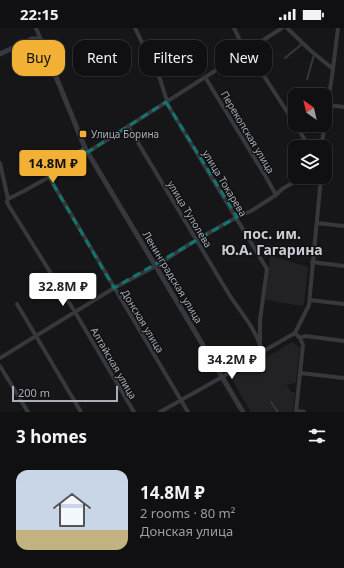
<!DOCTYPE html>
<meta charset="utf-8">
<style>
body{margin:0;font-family:"Noto Sans",sans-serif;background:#19191b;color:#f1f3f6;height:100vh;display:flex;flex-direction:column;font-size:15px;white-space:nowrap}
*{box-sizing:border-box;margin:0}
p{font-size:13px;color:#9c9d9f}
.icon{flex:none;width:22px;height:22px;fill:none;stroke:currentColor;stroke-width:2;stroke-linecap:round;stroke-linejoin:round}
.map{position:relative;height:384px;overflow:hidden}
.side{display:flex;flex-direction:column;background:#101012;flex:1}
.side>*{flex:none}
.banner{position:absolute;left:12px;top:12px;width:320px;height:36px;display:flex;gap:8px}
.needle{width:26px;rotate:326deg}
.controls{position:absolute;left:288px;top:60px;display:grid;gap:8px}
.controls a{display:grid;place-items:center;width:44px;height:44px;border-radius:8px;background:#101012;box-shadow:0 1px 3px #0004,0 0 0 1px #303032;font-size:20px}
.scale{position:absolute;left:12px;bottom:10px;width:106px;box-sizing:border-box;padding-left:4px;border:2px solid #a8adb8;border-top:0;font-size:11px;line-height:14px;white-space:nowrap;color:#a8adb8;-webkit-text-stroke:3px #111113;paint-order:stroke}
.price{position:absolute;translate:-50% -34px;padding:0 9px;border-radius:4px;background:#fff;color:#222;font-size:13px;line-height:26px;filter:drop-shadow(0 1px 2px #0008)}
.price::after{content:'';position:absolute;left:50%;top:24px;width:12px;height:9px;margin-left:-6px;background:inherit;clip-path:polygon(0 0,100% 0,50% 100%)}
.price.selected{background:#f2b134;color:#111}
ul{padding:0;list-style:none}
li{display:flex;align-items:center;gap:12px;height:100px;padding:0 16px}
li span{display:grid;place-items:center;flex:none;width:112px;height:80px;border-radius:12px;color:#555}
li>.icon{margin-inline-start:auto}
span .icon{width:48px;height:48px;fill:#fffc;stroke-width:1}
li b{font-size:17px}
h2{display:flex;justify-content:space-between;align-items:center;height:48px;padding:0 16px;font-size:17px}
.chip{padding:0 14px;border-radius:12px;background:#101012;box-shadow:0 1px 3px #0004,0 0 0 1px #303032;font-size:14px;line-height:36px}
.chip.selected{background:#f2b134;color:#111}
.status{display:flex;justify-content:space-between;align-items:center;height:28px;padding:0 20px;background:#101012;direction:ltr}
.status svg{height:11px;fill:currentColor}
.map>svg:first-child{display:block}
</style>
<div class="status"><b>22:15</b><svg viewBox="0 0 49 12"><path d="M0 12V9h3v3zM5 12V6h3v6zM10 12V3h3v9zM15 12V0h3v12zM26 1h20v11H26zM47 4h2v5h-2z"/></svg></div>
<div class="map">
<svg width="344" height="384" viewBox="0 0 344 384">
<rect width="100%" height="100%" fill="#161618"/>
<path fill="#222225" d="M270 228H272L308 239 304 276 302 278 266 272 265 271Z
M292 314 300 320 296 355 287 357 291 364H295L293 384H251L231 350Z"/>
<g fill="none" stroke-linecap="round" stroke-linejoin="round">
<path stroke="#37383d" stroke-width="2" d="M285 30 302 16
M307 51 314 27
M271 374 278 384"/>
<path stroke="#37383d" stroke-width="4" d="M36 0 41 12
M135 0 160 51 167 73
M234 0 245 23 255 34 295 96
M287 0 311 23 333 41
M205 49 266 149 276 167
M166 74 267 241 260 292V316
M328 77 344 79
M325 95 333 41 338 0
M296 97 306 114 311 119 321 118
M128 98C161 153 194 208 227 263 239 283 257 301 262 324
M321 119 325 97
M88 124 282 0
M0 135 8 171 7 174 9 178 75 284 134 384
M49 149 188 384
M8 171 24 163 49 149 65 137 75 126 85 120
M317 195 344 198
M312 234 344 238
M310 272 344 276
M17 276 81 384
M300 310 305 308 344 313
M0 330 114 260 156 238 196 212 237 189 251 183 276 167 282 161 294 154
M0 338 28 384
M300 345 344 350
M296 383 304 384
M160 384 222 349 254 330 262 324 295 305
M296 384 303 317 300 310 295 305 309 277 321 149"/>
<path stroke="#37383d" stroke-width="5" d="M0 26 32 11H37L41 12 85 120 243 384"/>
</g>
<path fill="none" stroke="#0f766e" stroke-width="3" stroke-dasharray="8 5" stroke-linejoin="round" d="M166 74 237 189 114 260 49 149 85 120 88 124Z"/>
<rect fill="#f2b134" stroke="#111113" stroke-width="1.5" x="79" y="102" width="8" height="8" rx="2"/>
<g text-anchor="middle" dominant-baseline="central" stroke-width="3" stroke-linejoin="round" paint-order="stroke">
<g font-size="10" fill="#a8adb8" stroke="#111113">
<text transform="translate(248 104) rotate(59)">Перекопская улица</text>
<text transform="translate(225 155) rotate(59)">улица Токарева</text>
<text transform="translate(190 186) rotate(59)">улица Туполева</text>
<text transform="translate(173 249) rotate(59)">Ленинградская улица</text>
<text transform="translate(143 293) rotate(59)">Донская улица</text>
<text transform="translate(114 335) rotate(60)">Алтайская улица</text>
</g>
<g font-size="10" fill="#a8adb8" stroke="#111113" text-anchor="start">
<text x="91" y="106">Улица Борина</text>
</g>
<g font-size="14" font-weight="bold" fill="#c9ccd4" stroke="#111113">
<text x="272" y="205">пос. им.<tspan x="272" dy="16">Ю.А. Гагарина</tspan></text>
</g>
</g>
</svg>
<div class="controls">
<a><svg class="needle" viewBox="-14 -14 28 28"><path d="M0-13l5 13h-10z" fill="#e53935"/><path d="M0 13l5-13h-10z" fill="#9c9d9f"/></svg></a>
<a><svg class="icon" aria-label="layers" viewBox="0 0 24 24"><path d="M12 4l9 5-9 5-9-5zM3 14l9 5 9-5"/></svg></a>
</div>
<div class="scale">200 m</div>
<b class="price selected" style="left:53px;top:156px">14.8M ₽</b>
<b class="price" style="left:63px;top:279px">32.8M ₽</b>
<b class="price" style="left:232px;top:352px">34.2M ₽</b>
<div class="banner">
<a class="chip selected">Buy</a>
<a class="chip">Rent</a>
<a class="chip">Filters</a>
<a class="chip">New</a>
</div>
</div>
<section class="side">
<h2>3 homes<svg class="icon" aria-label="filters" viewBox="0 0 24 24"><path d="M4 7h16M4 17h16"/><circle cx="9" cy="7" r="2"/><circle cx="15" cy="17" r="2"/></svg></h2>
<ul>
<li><span style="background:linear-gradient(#c9d6e8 75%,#c2b280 0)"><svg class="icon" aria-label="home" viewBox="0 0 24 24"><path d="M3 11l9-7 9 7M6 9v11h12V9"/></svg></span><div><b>14.8M ₽</b><p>2 rooms · 80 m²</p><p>Донская улица</p></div></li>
</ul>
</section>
